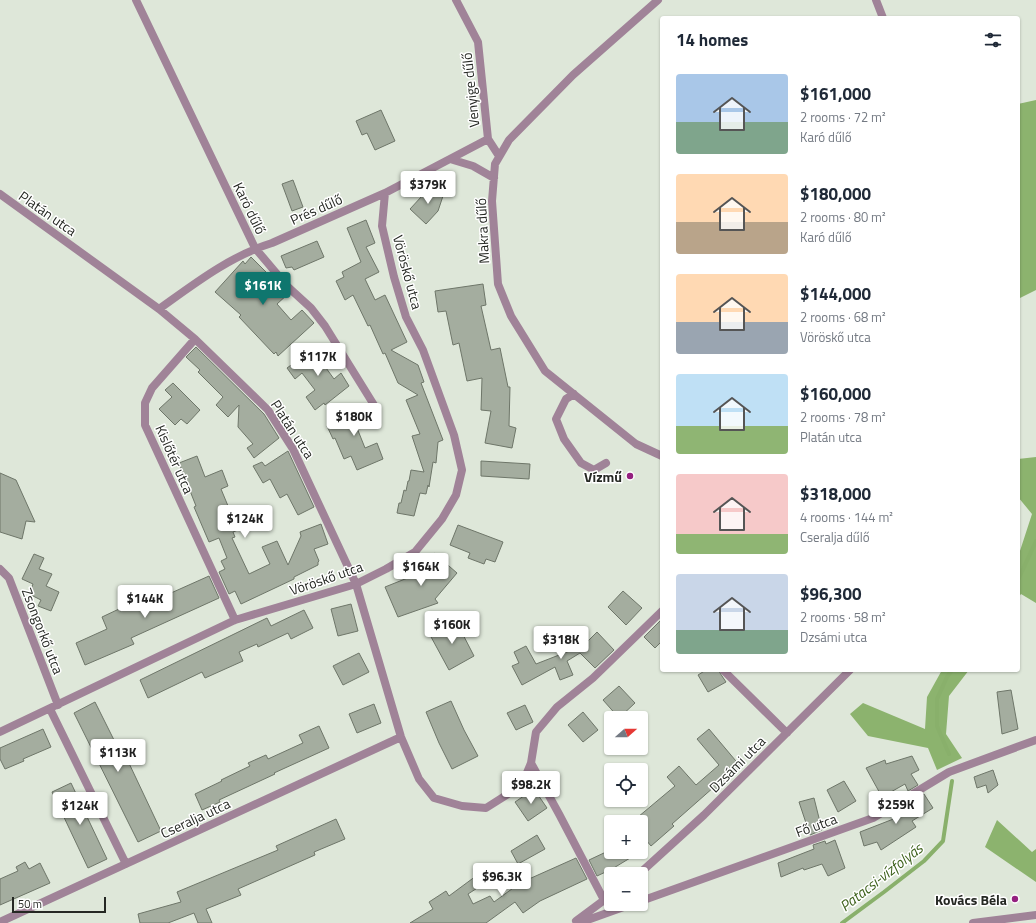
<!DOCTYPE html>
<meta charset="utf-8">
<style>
body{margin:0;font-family:"Titillium Web",sans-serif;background:#f2f2f3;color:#1f2937;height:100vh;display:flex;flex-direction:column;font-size:15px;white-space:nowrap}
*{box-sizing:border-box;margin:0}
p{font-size:13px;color:#747a83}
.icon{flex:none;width:22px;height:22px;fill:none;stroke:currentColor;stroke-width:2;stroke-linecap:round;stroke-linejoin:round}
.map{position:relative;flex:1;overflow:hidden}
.sheet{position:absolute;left:660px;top:16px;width:360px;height:656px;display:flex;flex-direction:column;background:#fff;border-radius:4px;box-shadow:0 1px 3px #0004}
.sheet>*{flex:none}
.needle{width:26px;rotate:69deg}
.controls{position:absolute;left:604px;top:711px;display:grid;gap:8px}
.controls a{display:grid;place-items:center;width:44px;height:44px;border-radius:4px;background:#fff;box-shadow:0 1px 3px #0004;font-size:20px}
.scale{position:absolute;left:12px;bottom:10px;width:94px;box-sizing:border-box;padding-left:4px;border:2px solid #252823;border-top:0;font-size:11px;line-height:14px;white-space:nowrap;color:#252823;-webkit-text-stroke:3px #fff;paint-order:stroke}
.price{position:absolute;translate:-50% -34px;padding:0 9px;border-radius:4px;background:#fff;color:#222;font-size:13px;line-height:26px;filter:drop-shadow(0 1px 2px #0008)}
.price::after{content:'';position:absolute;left:50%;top:24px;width:12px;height:9px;margin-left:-6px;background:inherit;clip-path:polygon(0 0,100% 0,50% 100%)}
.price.on{background:#0f766e;color:#fff}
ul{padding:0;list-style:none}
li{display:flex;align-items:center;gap:12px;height:100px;padding:0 16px}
li span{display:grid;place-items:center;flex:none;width:112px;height:80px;border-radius:4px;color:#555}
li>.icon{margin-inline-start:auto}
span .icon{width:48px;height:48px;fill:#fffc;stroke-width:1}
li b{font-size:17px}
h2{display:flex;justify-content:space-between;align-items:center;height:48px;padding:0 16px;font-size:17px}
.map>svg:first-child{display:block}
</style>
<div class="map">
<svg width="1036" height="923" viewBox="0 0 1036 923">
<rect width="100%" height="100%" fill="#dee7d9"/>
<path fill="#8cb36e" d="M1036 100V290L1018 299V246L1020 241 1018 239V104Z
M1036 457V603L1021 594 1018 598V557L1032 514 1018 497V459Z
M942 670H969L949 696 946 734 962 758 937 770 928 748 868 736 850 714 863 703 925 729 927 697Z
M997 820 1032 852 1036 849V882L985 847Z"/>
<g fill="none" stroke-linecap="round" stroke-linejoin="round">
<path stroke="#89b06b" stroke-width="4" d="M1018 580 1036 541
M949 754 937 726V699L947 677 952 670
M842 923 884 892 924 861 943 841 952 781"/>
</g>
<path fill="#a4ad9f" stroke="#6e7669" d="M381 110 395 141 375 150 367 133 362 135 356 121Z
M293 180 303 207 292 211 282 184Z
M425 187 444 193 438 211 426 224 410 209 422 196Z
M366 220 375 243 366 247 379 272 365 279 375 300 385 295 407 342 391 350 418 365 424 382 421 383 443 440 438 442 436 463 433 462 429 487 428 485 426 494 420 493 414 516 397 513 399 503H401L404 490 406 491 408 481H409L411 470 424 472 412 436 420 434 406 400 418 395 398 383 385 353 383 354 370 325 368 326 353 295 345 300 336 281 344 277 342 272 361 262 347 228Z
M317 241 324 257 294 270 292 267 286 268 281 256Z
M251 257 288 294 277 304 291 320 302 310 314 323 278 356 276 352 274 354 239 317 241 315 215 292 243 261 245 264Z
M483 284 486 305 481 306 491 350 500 348 508 387H510L509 426 516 428 512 448 485 443 491 411 481 410 482 378 467 381 459 343 453 345 446 311 438 312 435 291Z
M320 344 329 356 321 361 334 379 341 373 349 386 325 405 324 403 315 410 306 397 315 390 302 373 295 379 287 368Z
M196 347 264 414 279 438 254 458 247 448 253 444 238 427 239 405 228 417 216 405 223 397 198 372 200 370 186 357Z
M173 383 200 410 187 424 181 419 175 425 159 409 172 397 165 390Z
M365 404 373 419 357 428 365 448 377 443 383 459 357 470 351 456 344 459 335 438 333 439 327 426 334 421 333 419 352 407 354 410Z
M288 451 314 507 298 515 287 494 280 498 270 479 263 483 253 466 262 462 265 466Z
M197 456 205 477 222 470 228 486 221 489 238 530 233 532 235 537 232 538 249 574 270 564 262 547 277 541 288 565 301 536 300 532 321 524 328 544 314 549 319 561 318 562V565L294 577V579L241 604 235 591 229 594 219 572 225 569 221 561 227 558 219 538 209 542 194 507 196 506 179 463Z
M481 461 530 464 529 479 481 476Z
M0 473 16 480 35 522 26 521 22 539 0 532Z
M458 525 503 542 495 562 486 559 484 564 468 558 470 553 450 545Z
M434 553 457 573 435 599 438 603 398 617 385 587 415 575Z
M34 554 44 558 39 569 52 574 46 586 59 592 51 611 38 606 41 600 29 594 33 584 22 579Z
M209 576 219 598 131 638 134 644 85 665 76 643 107 629 102 617 119 609 120 611 170 589 171 593Z
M623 591 642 608 626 625 608 607Z
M351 604 358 631 338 636 331 609Z
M304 610 313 628 291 639 288 633 258 647 257 644 239 652 243 661 205 678 202 672 148 698 140 680 267 618 271 626Z
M662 619V641L655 648 644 637Z
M456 621 474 656 449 670 430 635Z
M597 632 614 650 595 668 580 653 567 661 573 675 560 680 555 667 522 685 512 666 519 663 514 652 526 646 536 664 577 648 578 651Z
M359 653 369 672 343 685 333 666Z
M706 670H718L726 682 708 692 698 675Z
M619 686 635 703 619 718 603 700Z
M1011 690 1018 729 1002 734 997 692Z
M451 701 464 730 478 756 452 769 439 743 426 712Z
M95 702 124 760 127 759 161 831 138 842 74 713Z
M374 704 381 723 357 733 349 714Z
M525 705 533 722 516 730 507 713Z
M583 712 598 730 583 742 568 725Z
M319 726 329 748 274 773 275 774 219 800 220 802 202 810 195 794 222 781 221 780 250 766 248 763 266 755 268 759 303 743 299 735Z
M43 729 51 747 23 759 24 761 5 769 0 759V748Z
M709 729 741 767 716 789 714 787 672 824 674 826 651 846 641 834V822H632L675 786 667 777 679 766 696 785 719 765 697 739Z
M912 756 919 770 911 774 918 785 908 791 905 784 882 797 866 768 885 760 886 764Z
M993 770 998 785 988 793 986 785 977 788 974 777Z
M844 781 856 801 838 812 827 790Z
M71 783 107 859 88 868 52 792Z
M534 789 547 808 528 821 515 802Z
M924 794 933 808 912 821 916 827 881 850 877 842 864 846 860 832 896 818 895 816 906 811 913 805 912 801Z
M814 798 822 830 810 835 799 802Z
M336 819 345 839 314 852 315 855 238 889 241 895 206 909 212 923H198L194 913 168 923H140L138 914 181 902 177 892 278 850 276 846Z
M537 835 545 849 518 864 511 851Z
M835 840 845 868 828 876 822 864 804 870 803 868 781 877 778 863 814 849 813 845 825 841 826 844Z
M606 852H640L612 869 597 876 589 860Z
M576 858 587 879 540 901 523 913 515 902 486 923H410L433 909 429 902 446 891 449 896 476 876 482 885 468 894 473 904 490 896 494 902 520 883Z
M25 862 29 869 40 863 50 883 0 905V879L18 871 16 867Z"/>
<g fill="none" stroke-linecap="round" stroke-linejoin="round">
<path stroke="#a08398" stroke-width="8" d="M136 0 255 248 288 287 311 308 325 326 374 405
M456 0 478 42 488 139 499 156
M658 0 573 75 509 140 495 164 492 201 498 284 511 316 545 371 636 444 662 456
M876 0 883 18
M450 159 473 166 494 178
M0 194 159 309 195 339 268 410 293 449 356 584 401 737 419 779 434 798 462 806 486 808 511 792 526 775 531 763 536 732 557 707 593 678 662 611
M159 309C194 284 230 256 272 243L385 193 488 139
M195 339 152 388 145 403V425L235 620
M574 394 566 399 556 419 564 439 581 463 594 470 606 463
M0 569 9 578 58 705
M723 670 787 733
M50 709 126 864
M0 732 235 620 356 584 386 569 415 552 442 519 456 495 462 470 454 435 423 350 406 317 394 277 382 226 385 193
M531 763 559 814 604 900
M639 874 704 815 850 670
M641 901 873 818 949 772 1036 740
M576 921 611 895
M0 922 401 737
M579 923 632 904
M973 923 1036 915"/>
</g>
<g fill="#94207f" stroke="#fff" stroke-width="1.5">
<circle cx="630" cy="476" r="4"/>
<circle cx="1015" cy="899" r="4"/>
</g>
<g text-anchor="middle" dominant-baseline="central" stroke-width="3" stroke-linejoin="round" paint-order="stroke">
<g font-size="14" fill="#252823" stroke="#fff">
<text transform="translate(470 90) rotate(-96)">Venyige dűlő</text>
<text transform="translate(250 208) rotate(64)">Karó dűlő</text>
<text transform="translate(316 209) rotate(-24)">Prés dűlő</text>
<text transform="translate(48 213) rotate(35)">Platán utca</text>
<text transform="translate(482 231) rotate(-93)">Makra dűlő</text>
<text transform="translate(408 272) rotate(75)">Vöröskő utca</text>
<text transform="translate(293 429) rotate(57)">Platán utca</text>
<text transform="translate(175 459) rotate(66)">Kislőtér utca</text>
<text transform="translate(326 578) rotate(-19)">Vöröskő utca</text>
<text transform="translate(43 631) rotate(69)">Zsongorkő utca</text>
<text transform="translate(737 764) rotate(-45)">Dzsámi utca</text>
<text transform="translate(195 818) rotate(-25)">Cseralja utca</text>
<text transform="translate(816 825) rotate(-20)">Fő utca</text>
</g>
<g font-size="14" font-weight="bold" fill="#252823" stroke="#fff" text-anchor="end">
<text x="622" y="476">Vízmű</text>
<text x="1007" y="899">Kovács Béla</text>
</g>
<g font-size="15" font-style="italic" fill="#3e621c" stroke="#fff">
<text transform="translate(881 877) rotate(-38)">Patacsi-vízfolyás</text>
</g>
</g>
</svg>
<div class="controls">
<a><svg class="needle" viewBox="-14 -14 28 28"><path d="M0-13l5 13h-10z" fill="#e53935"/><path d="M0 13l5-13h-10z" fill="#747a83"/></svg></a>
<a><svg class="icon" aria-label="locate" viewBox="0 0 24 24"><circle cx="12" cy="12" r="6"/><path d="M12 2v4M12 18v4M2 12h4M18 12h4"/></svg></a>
<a>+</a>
<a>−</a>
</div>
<div class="scale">50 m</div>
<b class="price" style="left:428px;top:205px">$379K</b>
<b class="price on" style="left:263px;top:306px">$161K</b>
<b class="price" style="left:318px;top:377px">$117K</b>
<b class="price" style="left:354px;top:437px">$180K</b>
<b class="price" style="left:245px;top:539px">$124K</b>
<b class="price" style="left:421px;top:587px">$164K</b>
<b class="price" style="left:145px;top:619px">$144K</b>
<b class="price" style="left:452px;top:645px">$160K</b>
<b class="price" style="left:561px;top:660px">$318K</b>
<b class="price" style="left:118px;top:773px">$113K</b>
<b class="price" style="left:531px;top:805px">$98.2K</b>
<b class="price" style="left:896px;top:825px">$259K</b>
<b class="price" style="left:80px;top:826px">$124K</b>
<b class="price" style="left:502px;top:897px">$96.3K</b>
<section class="sheet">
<h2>14 homes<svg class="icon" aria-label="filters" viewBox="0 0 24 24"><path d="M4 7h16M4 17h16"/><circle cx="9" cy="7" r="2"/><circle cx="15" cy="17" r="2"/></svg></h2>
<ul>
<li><span style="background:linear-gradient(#a9c7e8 60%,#7fa58c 0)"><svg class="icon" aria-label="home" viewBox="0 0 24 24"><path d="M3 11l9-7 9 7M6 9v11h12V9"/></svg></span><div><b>$161,000</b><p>2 rooms · 72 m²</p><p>Karó dűlő</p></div></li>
<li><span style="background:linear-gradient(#ffd9b3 60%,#b9a48a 0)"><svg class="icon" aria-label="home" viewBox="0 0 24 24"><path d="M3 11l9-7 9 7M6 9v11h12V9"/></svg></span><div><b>$180,000</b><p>2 rooms · 80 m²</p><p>Karó dűlő</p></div></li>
<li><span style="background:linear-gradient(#ffd9b3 60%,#9aa5b1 0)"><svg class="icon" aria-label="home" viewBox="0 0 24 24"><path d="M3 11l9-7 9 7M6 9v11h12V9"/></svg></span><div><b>$144,000</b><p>2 rooms · 68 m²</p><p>Vöröskő utca</p></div></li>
<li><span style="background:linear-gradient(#bfe0f5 65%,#8fb573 0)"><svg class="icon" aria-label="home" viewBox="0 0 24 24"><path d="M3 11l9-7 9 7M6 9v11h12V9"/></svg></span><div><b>$160,000</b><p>2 rooms · 78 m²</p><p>Platán utca</p></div></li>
<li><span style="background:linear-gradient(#f6c9c9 75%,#8fb573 0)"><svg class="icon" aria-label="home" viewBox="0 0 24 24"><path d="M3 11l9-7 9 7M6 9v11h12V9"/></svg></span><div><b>$318,000</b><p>4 rooms · 144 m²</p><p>Cseralja dűlő</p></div></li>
<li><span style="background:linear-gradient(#c9d6e8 70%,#7fa58c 0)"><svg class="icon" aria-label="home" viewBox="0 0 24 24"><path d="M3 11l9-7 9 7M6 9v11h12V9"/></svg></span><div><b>$96,300</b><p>2 rooms · 58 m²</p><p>Dzsámi utca</p></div></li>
</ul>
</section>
</div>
